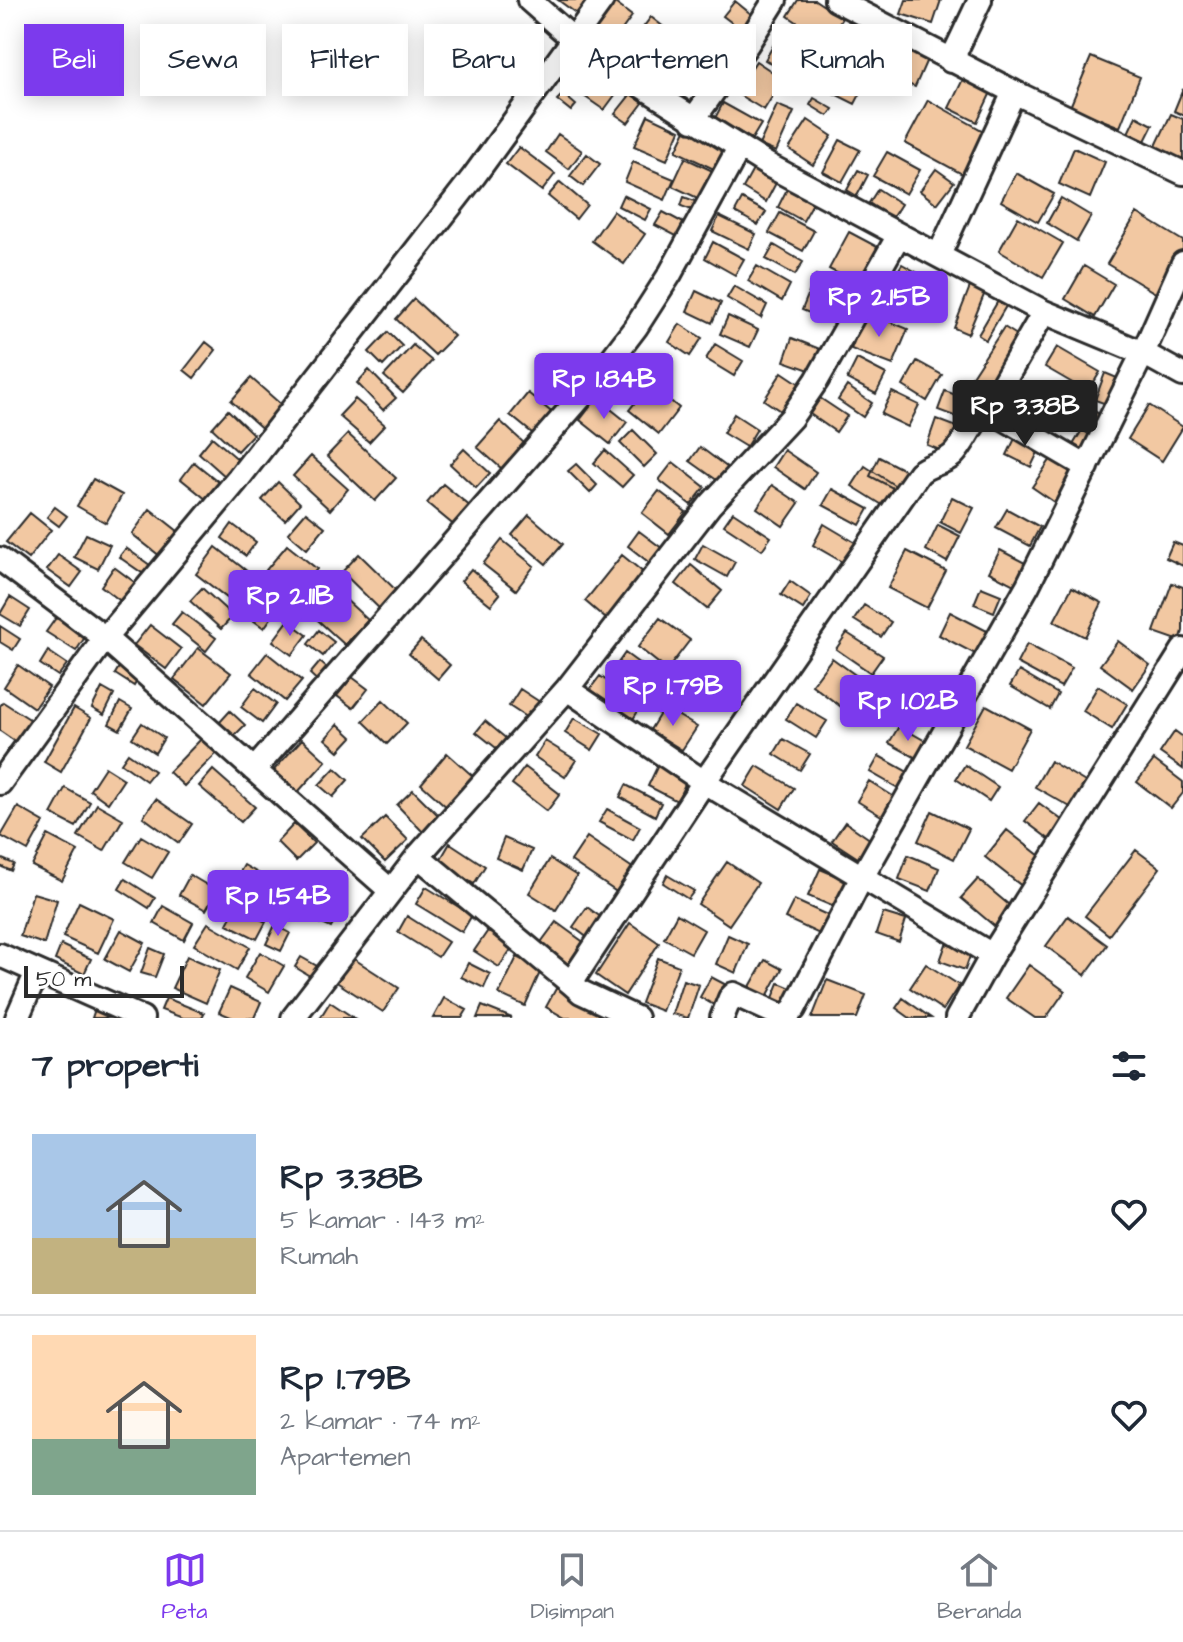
<!DOCTYPE html>
<html lang="id">
<meta charset="utf-8">
<style>
body{margin:0;font-family:"Architects Daughter",sans-serif;background:#f6f6f7;color:#1f2937;height:100vh;display:flex;flex-direction:column;font-size:30px;white-space:nowrap}
*{box-sizing:border-box;margin:0}
p{font-size:26px;color:#747a83}
.icon{flex:none;width:44px;height:44px;fill:none;stroke:currentColor;stroke-width:2;stroke-linecap:round;stroke-linejoin:round}
.map{position:relative;height:1018px;overflow:hidden}
.sheet{display:flex;flex-direction:column;background:#fff;flex:1}
.sheet>*{flex:none}
.top-card{position:absolute;left:24px;top:24px;width:1136px;height:72px;display:flex;gap:16px}
.scale{position:absolute;left:24px;bottom:20px;width:160px;box-sizing:border-box;padding-left:8px;border:4px solid #2b2b2b;border-top:0;font-size:22px;line-height:28px;white-space:nowrap;color:#2b2b2b;-webkit-text-stroke:6px #fff;paint-order:stroke}
.price{position:absolute;translate:-50% -68px;padding:0 18px;border-radius:8px;background:#7c3aed;color:#fff;font-size:26px;line-height:52px;filter:drop-shadow(0 2px 4px #0008)}
.price::after{content:'';position:absolute;left:50%;top:48px;width:24px;height:18px;margin-left:-12px;background:inherit;clip-path:polygon(0 0,100% 0,50% 100%)}
.price.selected{background:#222;color:#fff}
ul{padding:0;list-style:none}
li{display:flex;align-items:center;gap:24px;height:200px;padding:0 32px}
li+li{border-top:2px solid #e0e1e3}
li span{display:grid;place-items:center;flex:none;width:224px;height:160px;border-radius:0px;color:#555}
li>.icon{margin-inline-start:auto}
span .icon{width:96px;height:96px;fill:#fffc;stroke-width:1}
li b{font-size:34px}
h2{display:flex;justify-content:space-between;align-items:center;height:96px;padding:0 32px;font-size:34px}
.chip{padding:0 28px;border-radius:0px;background:#fff;box-shadow:0 4px 20px #0003;font-size:28px;line-height:72px}
.chip.selected{background:#7c3aed;color:#fff}
.dock{display:flex;justify-content:space-around;align-items:center;height:112px;border-top:2px solid #e0e1e3;background:#fff;font-size:22px;color:#747a83}
.dock a{display:grid;justify-items:center;gap:4px}
.dock .selected{color:#7c3aed}
.map>svg:first-child{display:block}
</style>
<div class="map">
<svg width="1183" height="1018" viewBox="0 0 1183 1018">
<rect width="100%" height="100%" fill="#fff"/>
<filter id="ink" filterUnits="userSpaceOnUse"><feTurbulence type="fractalNoise" baseFrequency=".0125" numOctaves="2"/><feDisplacementMap in="SourceGraphic" scale="16" xChannelSelector="R" yChannelSelector="G"/><feConvolveMatrix kernelMatrix="1 2 1 2 8 2 1 2 1" color-interpolation-filters="sRGB"/></filter>
<g filter="url(#ink)">
<path fill="#f2c8a2" stroke="#2b2b2b" stroke-width="2" d="M558 0H598L584 19Z
M611 0 632 16 608 49 587 34Z
M798 0H815L842 18 826 42 788 16Z
M906 0H941L933 24 901 14Z
M735 1 757 19 745 33 723 16Z
M651 17 674 35 646 71 623 54Z
M782 30 818 51 800 81 765 60Z
M912 48 929 55 915 87 898 80Z
M709 50 732 65 724 77 702 62Z
M585 55 624 83 604 110 565 83Z
M1091 57 1140 77 1120 127 1070 107Z
M756 61 783 79 764 110 736 93Z
M830 61 867 81 855 104 817 85Z
M689 64 708 77 699 89 680 77Z
M966 73 994 86 977 122 949 108Z
M1183 89V115L1174 111Z
M563 94 576 105 571 111 557 100Z
M631 94 643 103 628 123 615 114Z
M814 98 833 109 828 116 810 105Z
M928 100 985 132 962 174 905 143Z
M723 103 761 124 752 139 715 118Z
M777 105 794 112 776 152 759 145Z
M1171 114 1183 119V161L1155 148Z
M648 115 680 130 667 160 634 146Z
M1136 116 1153 125 1145 141 1128 133Z
M808 120 832 136 813 165 789 149Z
M688 126 730 146 718 171 676 151Z
M558 134 582 151 569 169 546 152Z
M840 140 860 150 842 182 823 172Z
M519 147 555 174 542 191 506 164Z
M1074 148 1105 162 1090 198 1059 184Z
M887 152 920 170 906 194 873 176Z
M587 154 600 164 583 186 570 176Z
M685 158 717 173 704 201 672 186Z
M633 162 674 179 665 200 625 182Z
M754 168 777 181 766 202 743 188Z
M936 169 954 182 937 204 920 191Z
M858 170 868 175 857 196 847 190Z
M1016 173 1054 194 1038 222 1001 201Z
M560 182 587 205 576 219 548 196Z
M787 189 813 203 803 221 778 207Z
M878 189 901 204 892 218 869 203Z
M623 195 651 209 645 220 618 206Z
M684 197 708 206 705 215 681 206Z
M1061 198 1091 216 1077 241 1047 223Z
M742 199 766 212 758 225 735 212Z
M613 211 645 234 624 264 592 241Z
M663 212 691 227 684 240 655 225Z
M780 213 814 231 803 251 769 233Z
M1137 213 1183 241V254L1159 295 1107 264Z
M719 216 756 234 749 249 712 231Z
M1018 217 1063 243 1043 277 999 251Z
M849 232 883 250 863 287 829 269Z
M713 242 744 259 735 275 705 258Z
M774 245 803 262 795 275 766 259Z
M902 264 939 285 925 310 888 288Z
M757 266 790 285 782 301 748 281Z
M1084 266 1114 284 1095 317 1065 299Z
M816 275 841 285 827 320 802 310Z
M971 284 986 290 968 334 954 328Z
M734 286 767 305 761 318 727 298Z
M696 291 721 303 712 323 687 311Z
M414 299 454 336 435 355 396 319Z
M998 301 1006 306 986 340 978 335Z
M866 312 908 329 893 365 851 349Z
M728 316 758 330 750 347 720 334Z
M680 324 702 338 690 356 669 342Z
M1004 327 1025 340 988 398 967 384Z
M388 332 402 346 383 366 369 352Z
M792 338 820 349 812 371 784 361Z
M206 342 216 350 194 378 184 370Z
M715 344 743 361 734 376 706 359Z
M413 345 432 361 403 393 384 376Z
M1057 347 1100 372 1088 392 1045 367Z
M857 359 886 374 876 394 847 379Z
M917 361 942 375 927 401 903 386Z
M369 370 396 398 383 410 357 383Z
M782 372 809 390 791 418 764 400Z
M1105 373 1122 380 1112 406 1095 400Z
M251 378 285 408 265 431 231 401Z
M650 384 679 408 659 434 629 410Z
M847 386 872 403 863 417 838 400Z
M1043 389 1062 400 1046 425 1028 415Z
M945 391 973 401 965 420 938 410Z
M892 392 919 405 908 427 881 414Z
M528 393 555 415 537 437 510 415Z
M597 398 627 422 610 444 580 420Z
M820 398 847 416 836 432 810 414Z
M355 399 385 425 369 442 339 416Z
M1149 405 1183 427 1162 461 1128 439Z
M228 410 253 434 237 451 212 428Z
M1091 410 1109 418 1104 429 1087 421Z
M734 414 757 429 746 447 723 433Z
M936 419 965 430 955 456 927 445Z
M500 421 524 443 502 469 477 447Z
M633 430 657 454 644 467 620 443Z
M1019 430 1043 442 1031 467 1007 455Z
M1082 430 1098 440 1086 460 1070 450Z
M348 434 396 478 375 501 327 456Z
M212 437 240 461 226 477 199 453Z
M700 447 728 468 718 481 690 461Z
M464 449 490 473 476 488 450 464Z
M605 450 633 475 622 487 594 463Z
M784 450 816 472 805 489 773 467Z
M1057 450 1083 467 1057 504 1032 487Z
M311 456 348 489 330 510 293 476Z
M879 457 914 475 904 494 870 476Z
M194 462 225 487 212 504 181 479Z
M673 462 705 487 691 505 659 480Z
M576 464 597 485 590 493 568 471Z
M865 466 897 487 884 506 852 486Z
M93 479 122 495 106 523 77 506Z
M278 482 300 503 285 520 262 500Z
M443 484 472 508 456 527 427 503Z
M772 485 799 503 783 526 757 508Z
M832 489 869 509 860 525 823 505Z
M659 491 686 512 669 534 642 513Z
M952 497 974 508 961 533 940 522Z
M55 507 67 516 59 526 47 517Z
M150 509 179 532 160 556 132 534Z
M1007 509 1040 527 1030 546 996 528Z
M306 512 325 527 307 549 288 533Z
M733 512 771 537 762 550 724 525Z
M30 513 51 530 28 559 6 542Z
M529 515 563 544 546 564 512 535Z
M232 524 256 542 246 556 222 538Z
M824 524 856 543 844 563 813 545Z
M938 525 960 536 947 562 926 550Z
M639 531 663 549 651 564 628 546Z
M86 534 110 545 98 569 74 557Z
M502 540 534 566 516 590 483 564Z
M1173 542 1183 546V566L1166 558Z
M703 544 735 562 727 577 695 559Z
M287 545 317 569 296 595 266 570Z
M216 547 248 572 227 598 196 574Z
M126 548 154 568 148 577 119 557Z
M1000 550 1025 563 1014 585 989 572Z
M907 551 946 571 927 608 888 588Z
M359 554 405 599 388 617 342 572Z
M58 555 82 572 71 587 47 570Z
M622 555 650 578 612 624 585 601Z
M691 565 722 591 707 609 676 584Z
M114 567 141 587 127 606 101 586Z
M471 569 500 594 491 605 461 581Z
M790 581 811 596 803 609 781 595Z
M252 583 281 604 264 628 235 607Z
M1172 583 1183 587V631L1180 641 1154 632Z
M981 587 1001 595 994 612 974 604Z
M1072 587 1102 603 1085 637 1054 621Z
M202 588 233 616 221 629 190 601Z
M333 588 368 620 345 645 310 613Z
M10 597 30 610 20 626 0 614Z
M864 605 891 622 881 637 854 620Z
M182 612 216 638 206 651 172 624Z
M950 612 989 632 977 655 939 635Z
M58 615 87 634 76 651 46 632Z
M660 618 690 640 667 670 638 647Z
M288 621 307 635 292 655 273 641Z
M150 625 181 649 166 669 134 645Z
M0 626 20 639 13 650 0 642Z
M319 630 334 642 323 656 308 644Z
M847 633 883 656 871 673 836 649Z
M421 640 450 665 438 679 409 654Z
M1118 641 1150 665 1133 689 1100 665Z
M1027 644 1072 668 1061 687 1017 663Z
M198 648 231 673 206 704 174 679Z
M48 651 67 664 58 676 40 664Z
M267 653 302 681 285 701 251 673Z
M625 653 662 680 650 697 613 670Z
M832 658 872 687 852 715 812 685Z
M122 662 141 674 134 686 115 674Z
M320 662 336 676 325 688 310 674Z
M18 665 49 687 34 708 4 687Z
M1019 671 1058 694 1050 709 1010 686Z
M600 676 642 705 633 719 590 689Z
M352 677 368 689 353 708 337 696Z
M1098 686 1127 704 1112 729 1083 711Z
M102 688 114 695 104 715 92 708Z
M255 688 276 704 262 723 241 707Z
M520 689 546 706 535 723 509 706Z
M383 700 407 723 387 744 363 721Z
M3 702 34 722 19 744 0 731V706Z
M120 702 132 709 120 730 109 724Z
M796 703 827 721 816 738 786 719Z
M986 705 1030 729 1008 769 964 745Z
M664 707 697 727 682 750 650 730Z
M74 708 91 718 61 772 44 762Z
M230 711 245 725 233 737 219 723Z
M574 718 602 734 592 750 565 733Z
M485 721 514 745 505 755 476 732Z
M142 723 164 738 155 753 132 738Z
M338 724 352 737 339 751 325 739Z
M899 726 927 742 918 759 889 743Z
M1175 731 1183 737V769L1160 753Z
M205 735 220 750 184 786 169 772Z
M302 739 326 761 298 792 274 770Z
M783 739 810 754 800 770 774 754Z
M545 741 576 760 565 777 535 757Z
M128 753 154 771 146 781 121 763Z
M447 753 475 778 449 809 421 784Z
M879 756 908 772 898 788 870 772Z
M1154 760 1183 782V793L1171 808 1137 782Z
M1050 761 1087 783 1072 808 1035 787Z
M658 765 687 780 677 801 648 786Z
M965 765 998 787 989 801 956 779Z
M757 766 794 788 781 809 745 786Z
M105 767 124 779 108 803 90 790Z
M525 767 560 794 547 811 512 784Z
M335 768 348 780 333 797 319 785Z
M213 770 255 807 241 822 199 786Z
M869 781 896 798 883 817 857 801Z
M626 785 661 803 655 816 620 797Z
M65 788 90 802 76 827 51 814Z
M413 790 439 816 423 832 397 805Z
M156 799 192 824 179 843 143 817Z
M1039 803 1063 821 1049 839 1025 821Z
M97 804 123 819 104 851 78 836Z
M18 807 44 822 28 851 1 836Z
M607 809 640 827 633 840 599 822Z
M932 811 969 829 954 859 918 841Z
M385 817 408 840 385 862 362 839Z
M845 822 874 842 861 860 832 841Z
M294 824 314 843 296 861 277 842Z
M1007 830 1045 860 1023 887 985 857Z
M48 835 78 851 62 881 32 866Z
M141 836 168 852 152 878 125 862Z
M587 837 640 873 624 897 571 861Z
M504 838 532 850 523 870 496 858Z
M450 843 485 866 474 884 439 862Z
M1136 850 1160 868 1109 935 1085 916Z
M908 855 939 868 930 891 899 879Z
M0 858 14 864 11 871 0 866Z
M550 859 577 876 556 910 529 893Z
M727 862 758 883 729 925 698 904Z
M244 865 275 883 269 894 237 877Z
M820 869 851 882 839 909 808 896Z
M190 875 217 891 206 910 179 895Z
M667 875 694 891 688 899 663 883Z
M125 879 155 898 149 908 119 889Z
M978 879 1015 910 999 930 961 898Z
M426 887 472 915 462 932 416 904Z
M33 893 57 900 44 944 20 936Z
M312 898 340 911 331 928 304 916Z
M794 900 836 919 828 938 785 918Z
M79 902 114 919 98 953 63 937Z
M163 906 193 923 184 940 154 923Z
M236 907 266 922 257 939 227 924Z
M587 907 613 926 599 946 573 927Z
M883 913 906 920 899 942 876 934Z
M677 914 704 930 691 953 664 938Z
M407 916 448 942 438 957 398 932Z
M1068 916 1107 945 1085 975 1046 946Z
M556 922 589 946 573 969 539 945Z
M208 923 250 947 237 970 194 945Z
M630 923 659 943 625 995 596 975Z
M275 925 290 933 281 951 266 944Z
M489 929 514 945 499 967 474 951Z
M121 930 145 943 129 972 105 959Z
M728 935 748 944 736 973 716 964Z
M946 944 971 953 965 970 940 961Z
M61 945 91 959 84 974 55 960Z
M150 948 164 954 155 977 141 973Z
M260 952 284 966 269 992 245 978Z
M187 956 220 970 206 1003 172 988Z
M301 957 324 970 318 981 295 967Z
M351 957 399 988 383 1012 335 981Z
M517 957 542 968 525 1006 499 994Z
M658 958 679 966 662 1011 641 1003Z
M765 960 782 969 764 1002 747 992Z
M468 963 490 974 484 988 461 977Z
M926 964 959 985 943 1010 910 988Z
M1029 965 1065 991 1046 1018H1035L1006 998Z
M711 977 732 988 721 1009 700 997Z
M683 980 699 985 688 1018 672 1014Z
M827 980 866 995 857 1018H812Z
M559 983 603 1007 597 1018H565L546 1007Z
M779 983 796 990 788 1010 771 1003Z
M230 988 261 1002 254 1018H233L219 1012Z
M166 998 204 1013 202 1018H183L161 1010Z
M444 998 467 1010 462 1018H433Z
M903 998 931 1018H910L896 1008Z
M330 1002 354 1018H320Z
M482 1006 512 1018H477Z
M95 1009 124 1018H92Z"/>
<g fill="none" stroke-linecap="round" stroke-linejoin="round">
<g stroke="#2b2b2b" stroke-width="28">
<path id="minor" d="M529 0 572 38 632 80 768 165 1044 312 1143 353 1028 585 862 877 794 1009 784 1017 734 994 730 998 722 1018
M836 0 1014 92 1183 173
M951 61 980 0
M693 120 748 43 775 0
M939 255 1014 92
M1183 263 1143 353 1183 375
M988 409 1044 312
M0 559 105 638 391 891
M567 689 704 782 992 955
M254 770 594 382 636 327 670 274 739 148
M0 783 105 638 238 479 474 176 602 0
M418 856 572 984
M0 955 142 1018
M17 1018 37 972
M293 1018 418 856 567 689 710 505 791 418 817 380 899 235
M636 1018 581 992 572 984 576 975 704 782 919 473C929 464 943 464 953 455 967 440 971 421 988 409L1087 467
M957 1018 992 955 1183 650"/>
</g>
<use href="#minor" stroke="#fff" stroke-width="22"/>
</g>
</g>
</svg>
<div class="scale">50 m</div>
<b class="price" style="left:879px;top:339px">Rp 2.15B</b>
<b class="price" style="left:604px;top:421px">Rp 1.84B</b>
<b class="price selected" style="left:1025px;top:448px">Rp 3.38B</b>
<b class="price" style="left:290px;top:638px">Rp 2.11B</b>
<b class="price" style="left:673px;top:728px">Rp 1.79B</b>
<b class="price" style="left:908px;top:743px">Rp 1.02B</b>
<b class="price" style="left:278px;top:938px">Rp 1.54B</b>
<div class="top-card">
<a class="chip selected">Beli</a>
<a class="chip">Sewa</a>
<a class="chip">Filter</a>
<a class="chip">Baru</a>
<a class="chip">Apartemen</a>
<a class="chip">Rumah</a>
</div>
</div>
<section class="sheet">
<h2>7 properti<svg class="icon" aria-label="filters" viewBox="0 0 24 24"><path d="M4 7h16M4 17h16"/><circle cx="9" cy="7" r="2"/><circle cx="15" cy="17" r="2"/></svg></h2>
<ul>
<li><span style="background:linear-gradient(#a9c7e8 65%,#c2b280 0)"><svg class="icon" aria-label="home" viewBox="0 0 24 24"><path d="M3 11l9-7 9 7M6 9v11h12V9"/></svg></span><div><b>Rp 3.38B</b><p>5 kamar · 143 m²</p><p>Rumah</p></div><svg class="icon" aria-label="heart" viewBox="0 0 24 24"><path d="M12 20l-8-8c-3-5 5-10 8-4 3-6 11-1 8 4z"/></svg></li>
<li><span style="background:linear-gradient(#ffd9b3 65%,#7fa58c 0)"><svg class="icon" aria-label="home" viewBox="0 0 24 24"><path d="M3 11l9-7 9 7M6 9v11h12V9"/></svg></span><div><b>Rp 1.79B</b><p>2 kamar · 74 m²</p><p>Apartemen</p></div><svg class="icon" aria-label="heart" viewBox="0 0 24 24"><path d="M12 20l-8-8c-3-5 5-10 8-4 3-6 11-1 8 4z"/></svg></li>
</ul>
</section>
<nav class="dock">
<a class="selected"><svg class="icon" aria-label="map" viewBox="0 0 24 24"><path d="M3 6l6-2 6 2 6-2v14l-6 2-6-2-6 2zM9 4v14M15 6v14"/></svg>Peta</a>
<a><svg class="icon" aria-label="saved" viewBox="0 0 24 24"><path d="M7 4h10v16l-5-4-5 4z"/></svg>Disimpan</a>
<a><svg class="icon" aria-label="home" viewBox="0 0 24 24"><path d="M3 11l9-7 9 7M6 9v11h12V9"/></svg>Beranda</a>
</nav>
